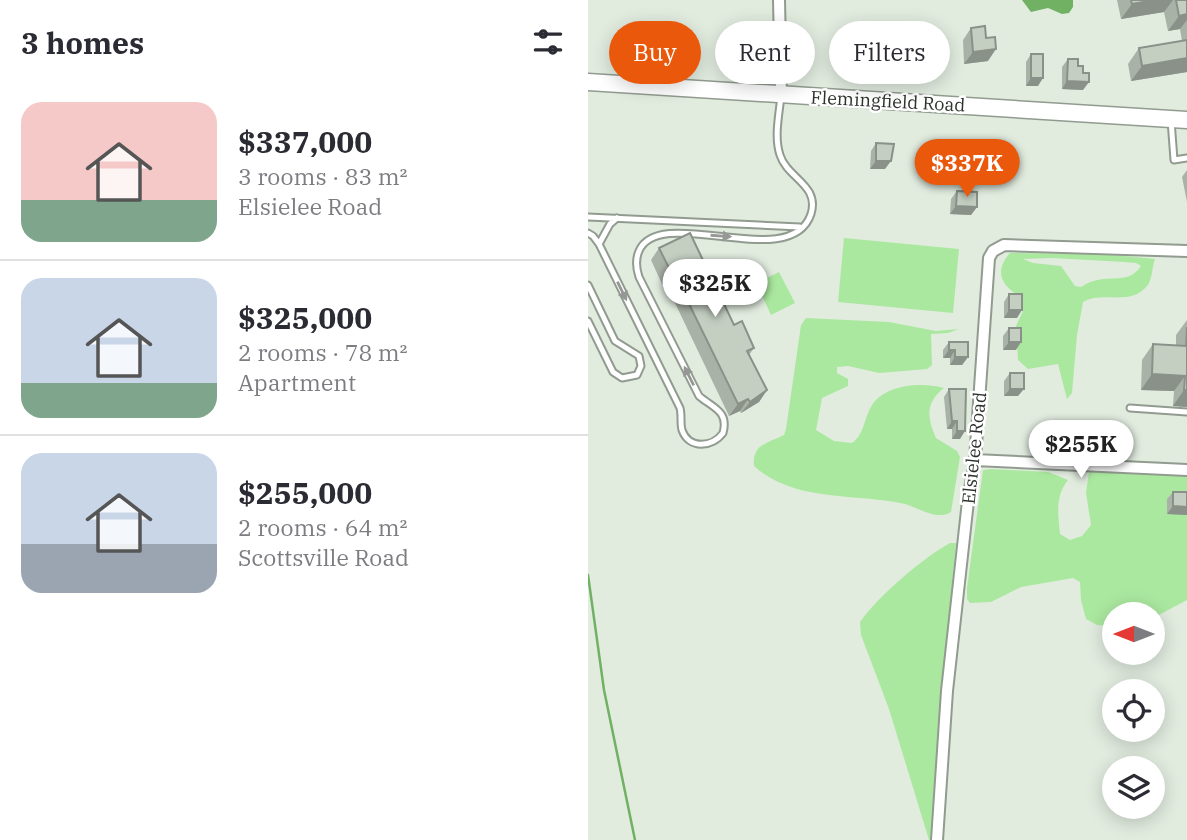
<!DOCTYPE html>
<meta charset="utf-8">
<style>
body{margin:0;font-family:"IBM Plex Serif",serif;background:#f2f2f3;color:#2b2b33;height:100vh;display:flex;flex-direction:column;font-size:26px;white-space:nowrap}
*{box-sizing:border-box;margin:0}
p{font-size:23px;color:#7c7c81}
.icon{flex:none;width:38px;height:38px;fill:none;stroke:currentColor;stroke-width:2;stroke-linecap:round;stroke-linejoin:round}
.map{position:relative;flex:1;overflow:hidden}
.details{display:flex;flex-direction:column;background:#fff;width:588px}
.details>*{flex:none}
.hud{position:absolute;left:21px;top:21px;width:472px;height:63px;display:flex;gap:14px}
.needle{width:46px;rotate:270deg}
.fabs{position:absolute;left:514px;top:602px;display:grid;gap:14px}
.fabs a{display:grid;place-items:center;width:63px;height:63px;border-radius:50%;background:#fff;box-shadow:0 4px 18px #0003;font-size:35px}
.price{position:absolute;translate:-50% -60px;padding:0 16px;border-radius:24px;background:#fff;color:#222;font-size:23px;line-height:46px;filter:drop-shadow(0 2px 4px #0008)}
.price::after{content:'';position:absolute;left:50%;top:42px;width:21px;height:16px;margin-left:-10px;background:inherit;clip-path:polygon(0 0,100% 0,50% 100%)}
.price.selected{background:#ea580c;color:#fff}
ul{padding:0;list-style:none}
li{display:flex;align-items:center;gap:21px;height:175px;padding:0 21px}
li+li{border-top:2px solid #e1e1e2}
li span{display:grid;place-items:center;flex:none;width:196px;height:140px;border-radius:21px;color:#555}
li>.icon{margin-inline-start:auto}
span .icon{width:84px;height:84px;fill:#fffc;stroke-width:1}
li b{font-size:30px}
h2{display:flex;justify-content:space-between;align-items:center;height:84px;padding:0 21px;font-size:30px}
.chip{padding:0 24px;border-radius:32px;background:#fff;box-shadow:0 4px 18px #0003;font-size:24px;line-height:63px}
.chip.selected{background:#ea580c;color:#fff}
main{display:flex;flex:1;min-height:0}
.map>svg:first-child{display:block}
</style>
<main>
<section class="details">
<h2>3 homes<svg class="icon" aria-label="filters" viewBox="0 0 24 24"><path d="M4 7h16M4 17h16"/><circle cx="9" cy="7" r="2"/><circle cx="15" cy="17" r="2"/></svg></h2>
<ul>
<li><span style="background:linear-gradient(#f6c9c9 70%,#7fa58c 0)"><svg class="icon" aria-label="home" viewBox="0 0 24 24"><path d="M3 11l9-7 9 7M6 9v11h12V9"/></svg></span><div><b>$337,000</b><p>3 rooms · 83 m²</p><p>Elsielee Road</p></div></li>
<li><span style="background:linear-gradient(#c9d6e8 75%,#7fa58c 0)"><svg class="icon" aria-label="home" viewBox="0 0 24 24"><path d="M3 11l9-7 9 7M6 9v11h12V9"/></svg></span><div><b>$325,000</b><p>2 rooms · 78 m²</p><p>Apartment</p></div></li>
<li><span style="background:linear-gradient(#c9d6e8 65%,#9aa5b1 0)"><svg class="icon" aria-label="home" viewBox="0 0 24 24"><path d="M3 11l9-7 9 7M6 9v11h12V9"/></svg></span><div><b>$255,000</b><p>2 rooms · 64 m²</p><p>Scottsville Road</p></div></li>
</ul>
</section>
<div class="map">
<svg width="599" height="840" viewBox="0 0 599 840">
<rect width="100%" height="100%" fill="#e1ecdf"/>
<path fill="#abe89f" fill-rule="evenodd" d="M256 238 371 249 365 313 250 302Z
M422 253 516 254 567 259C564 267 564 281 559 286 542 307 515 290 495 302L489 335 484 393 479 399 470 364 440 369 430 360 428 326 435 311 431 296C413 285 406 271 422 253ZM464 258 536 262 548 263 553 266C538 288 518 270 493 287L487 286 473 266 445 263 435 259Z
M191 272 207 303 183 315 168 283Z
M218 318 301 322 348 331 371 329 360 333 343 334 344 365 339 369 291 373 260 366 249 367V373L260 379V386L234 398 228 430 246 441 264 443C276 435 276 418 284 405 298 384 334 382 356 388 337 403 339 417 348 438L369 451 372 457 363 512C349 521 331 508 317 504 268 493 206 503 166 466 164 444 180 443 196 435L198 429 213 325Z
M403 469 460 472 480 480C467 496 470 514 472 534L482 540 494 536 503 525 498 493 501 472 515 469 599 476V600L565 618V614H527V626L509 625 498 619 493 600 492 582 485 578 433 587 403 602 382 603 379 599V588L395 470Z
M362 543H368C358 642 351 740 349 840H341L301 709 273 635 272 622C289 597 336 557 362 543Z"/>
<path fill="#71b164" d="M434 0H485V7L481 13 474 14 460 8 443 12Z"/>
<g fill="none" stroke-linecap="round" stroke-linejoin="round">
<path stroke="#71b164" stroke-width="2.5" d="M0 575 16 690 47 840"/>
<g stroke="#919b8f" stroke-width="9">
<path id="lane" d="M583 120 586 160 599 158
M0 217 212 227
M0 233 5 236 11 244 92 408C94 415 92 423 94 430 101 450 125 447 135 433 141 411 125 408 111 396L51 277C48 268 47 260 51 251 72 203 203 274 223 214 232 185 199 178 192 155 186 137 191 115 193 96
M11 244 22 224 29 218
M0 285 27 341 51 356 53 366 49 375 34 378 25 372 0 321
M542 408 599 412"/>
</g>
<g stroke="#919b8f" stroke-width="14">
<path id="street" d="M191 0 193 94
M387 460 599 470
M349 840 359 691 380 501 387 460 401 258 405 251 416 245 599 251"/>
</g>
<g stroke="#919b8f" stroke-width="19">
<path id="secondary" d="M0 82 599 120"/>
</g>
<use href="#lane" stroke="#fff" stroke-width="5"/>
<use href="#street" stroke="#fff" stroke-width="10"/>
<use href="#secondary" stroke="#fff" stroke-width="16"/>
</g>
<path fill="#a9b2a7" d="M529 0H599V72L543 81 540 64 551 48 594 41 592 29 580 31 576 12 533 19Z
M383 28 400 61 376 64 375 40Z
M443 54 450 86H438V62Z
M480 59 490 66 495 90 474 89V67Z
M288 143 297 169H282L283 151Z
M599 170V202L594 177Z
M369 191 389 207 383 215 362 214 363 199Z
M71 248 166 348 161 355 179 390 171 402 153 413 152 411 141 416 77 282 74 284 63 260Z
M421 294 429 318H416V302Z
M599 320V407L585 406 586 391 553 390 554 360 565 344 588 345V335Z
M421 328 428 350H415V336Z
M361 342 380 357 374 365H362V358H355V350Z
M422 373 430 396H416V381Z
M361 389H378L372 439H364V429H359L356 397Z
M585 492H599V515L579 514V499Z"/>
<path fill="#899188" d="M567 0H585L576 12 533 19 544 4Z
M599 14V20L592 29 580 31 591 16Z
M408 49 400 61 376 64 385 52Z
M599 58V72L543 81 554 66Z
M443 78H455L450 86H438Z
M479 81 501 82 495 90 474 89Z
M288 161H303L297 169H282Z
M368 206 389 207 383 215 362 214Z
M85 271 77 282 74 284 83 272Z
M421 310H434L429 318H416Z
M421 342H433L428 350H415Z
M361 350H367L362 358H355Z
M367 357H380L374 365H362Z
M564 374 597 376 586 391 553 390Z
M422 389H436L430 396H416Z
M179 390 171 402 153 413 162 402Z
M596 390H599V407L585 406Z
M160 399 152 411 141 416 150 404Z
M364 421H369L364 429H359Z
M369 431H377L372 439H364Z
M585 506 599 507V515L579 514Z"/>
<path fill="#c4cfc2" stroke="#899188" stroke-width="2" d="M543 0H567L544 4Z
M588 0H599V14L591 16Z
M397 26 398 38 407 37 408 49 385 52 383 28Z
M599 40V58L554 66 551 48Z
M443 54H455V78H443Z
M480 59H490V66H495V73H501V82L479 81Z
M288 143 306 144 303 161H288Z
M369 191 389 192V207L368 206Z
M102 233 146 325 154 321 166 348 159 351 179 390 162 402 160 399 150 404 85 271 83 272 71 248Z
M421 294H434V310H421Z
M599 327V390H596L597 376 564 374 565 344 598 346Z
M421 328H433V342H421Z
M361 342H380V357H367V350H361Z
M422 373H436V389H422Z
M361 389H378L377 431H369V421H364Z
M585 492H599V507L585 506Z"/>
<defs><path id="oneway-solid" d="M-6-.8H1V-3.2L6.5 0L1 3.2V.8H-6Z" transform="scale(1.75)"/></defs>
<g fill="#969896">
<use href="#oneway-solid" transform="translate(133 236) rotate(4)"/>
<use href="#oneway-solid" transform="translate(34 291) rotate(64)"/>
<use href="#oneway-solid" transform="translate(101 376) rotate(-117)"/>
</g>
<g text-anchor="middle" dominant-baseline="central" stroke-width="5" stroke-linejoin="round" paint-order="stroke">
<g font-size="18" fill="#2e322d" stroke="#fff">
<text transform="translate(300 101) rotate(3)">Flemingfield Road</text>
<text transform="translate(386 448) rotate(-84)">Elsielee Road</text>
</g>
</g>
</svg>
<div class="fabs">
<a><svg class="needle" viewBox="-14 -14 28 28"><path d="M0-13l5 13h-10z" fill="#e53935"/><path d="M0 13l5-13h-10z" fill="#7c7c81"/></svg></a>
<a><svg class="icon" aria-label="locate" viewBox="0 0 24 24"><circle cx="12" cy="12" r="6"/><path d="M12 2v4M12 18v4M2 12h4M18 12h4"/></svg></a>
<a><svg class="icon" aria-label="layers" viewBox="0 0 24 24"><path d="M12 4l9 5-9 5-9-5zM3 14l9 5 9-5"/></svg></a>
</div>
<b class="price selected" style="left:379px;top:199px">$337K</b>
<b class="price" style="left:127px;top:319px">$325K</b>
<b class="price" style="left:493px;top:480px">$255K</b>
<div class="hud">
<a class="chip selected">Buy</a>
<a class="chip">Rent</a>
<a class="chip">Filters</a>
</div>
</div>
</main>
